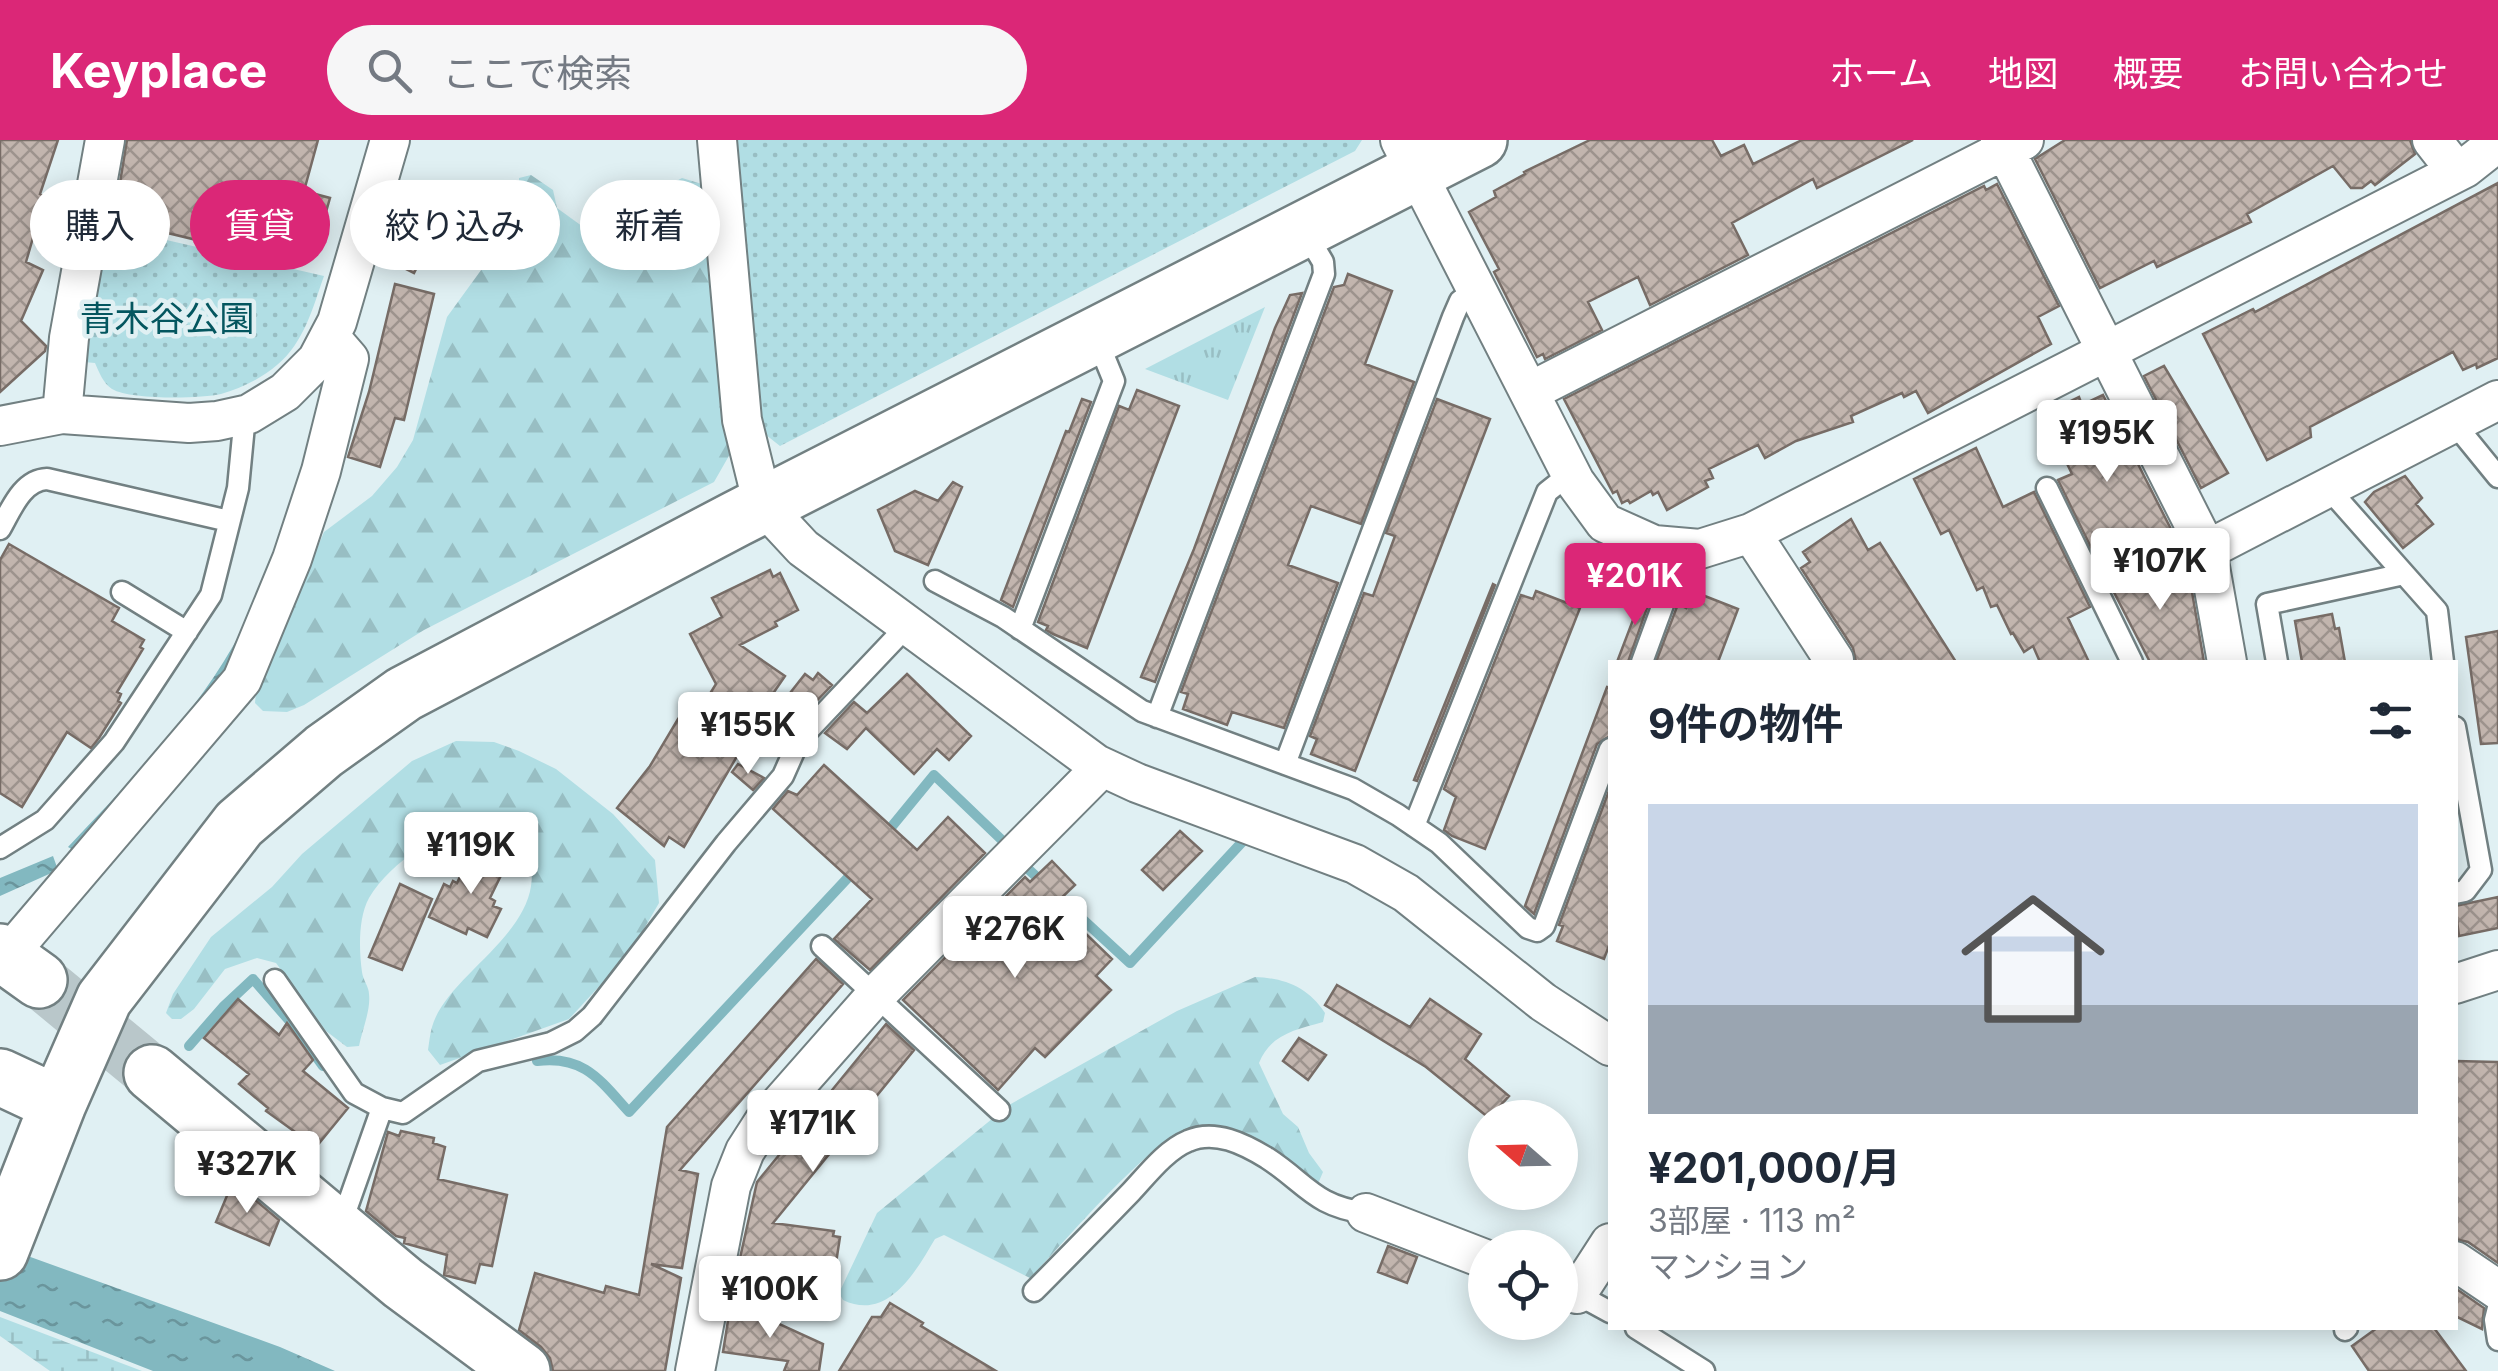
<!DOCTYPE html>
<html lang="ja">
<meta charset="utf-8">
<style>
body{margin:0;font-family:Inter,"Noto Sans JP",sans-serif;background:#f6f6f7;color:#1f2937;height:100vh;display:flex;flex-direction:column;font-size:38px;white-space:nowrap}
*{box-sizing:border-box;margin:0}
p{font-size:32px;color:#747a83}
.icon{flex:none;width:55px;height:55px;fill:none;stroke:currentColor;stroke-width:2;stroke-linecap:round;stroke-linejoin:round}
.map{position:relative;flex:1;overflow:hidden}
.drawer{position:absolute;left:1608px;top:520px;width:850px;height:670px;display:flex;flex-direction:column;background:#fff;border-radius:0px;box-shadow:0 5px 25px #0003}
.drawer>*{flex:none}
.hud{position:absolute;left:30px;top:40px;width:950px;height:90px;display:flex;gap:20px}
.needle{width:65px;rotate:290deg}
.fabs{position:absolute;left:1468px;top:960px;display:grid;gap:20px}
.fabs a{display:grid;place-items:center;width:110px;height:110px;border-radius:50%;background:#fff;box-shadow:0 5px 25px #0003;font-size:50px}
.price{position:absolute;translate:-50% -85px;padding:0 22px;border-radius:10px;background:#fff;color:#222;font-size:32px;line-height:65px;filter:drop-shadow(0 2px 5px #0008)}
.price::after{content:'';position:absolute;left:50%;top:60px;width:30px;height:22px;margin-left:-15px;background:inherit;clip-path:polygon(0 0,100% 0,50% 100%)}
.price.current{background:#db2777;color:#fff}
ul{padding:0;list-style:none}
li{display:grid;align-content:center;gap:20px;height:530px;padding:0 40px}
li span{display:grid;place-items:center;height:310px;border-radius:0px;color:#555}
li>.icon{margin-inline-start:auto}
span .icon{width:180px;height:180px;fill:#fffc;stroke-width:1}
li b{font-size:42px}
h2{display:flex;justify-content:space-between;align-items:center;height:120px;padding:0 40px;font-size:42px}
.chip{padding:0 35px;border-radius:45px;background:#fff;box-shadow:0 5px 25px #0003;font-size:35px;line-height:90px}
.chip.current{background:#db2777;color:#fff}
header{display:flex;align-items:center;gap:60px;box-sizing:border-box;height:140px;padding:0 50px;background:#db2777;color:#fff}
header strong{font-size:48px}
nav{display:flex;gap:55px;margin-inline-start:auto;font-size:35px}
.search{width:700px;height:90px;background:#f6f6f7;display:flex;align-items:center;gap:25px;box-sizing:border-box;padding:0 35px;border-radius:55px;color:#747a83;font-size:38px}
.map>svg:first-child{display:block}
</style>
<header>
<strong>Keyplace</strong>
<div class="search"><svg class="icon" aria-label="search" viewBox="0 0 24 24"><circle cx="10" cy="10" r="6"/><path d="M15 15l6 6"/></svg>ここで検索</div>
<nav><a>ホーム</a><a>地図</a><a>概要</a><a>お問い合わせ</a></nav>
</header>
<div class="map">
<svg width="2498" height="1231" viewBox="0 0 2498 1231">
<defs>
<pattern id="grass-tufts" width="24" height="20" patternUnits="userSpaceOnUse" patternTransform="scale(2.5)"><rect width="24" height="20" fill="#b1dee4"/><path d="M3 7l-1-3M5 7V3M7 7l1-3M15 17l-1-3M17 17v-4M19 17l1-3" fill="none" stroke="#98bec3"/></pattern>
<pattern id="forest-firs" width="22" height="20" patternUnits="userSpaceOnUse" patternTransform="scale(2.5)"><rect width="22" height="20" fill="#b1dee4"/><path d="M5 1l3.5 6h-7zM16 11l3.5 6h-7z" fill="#98bec3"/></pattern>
<pattern id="wetland-marsh" width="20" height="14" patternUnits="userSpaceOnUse" patternTransform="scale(2.5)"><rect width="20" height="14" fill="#b1dee4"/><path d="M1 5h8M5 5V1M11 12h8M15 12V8" fill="none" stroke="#98bec3"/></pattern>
<pattern id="park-dots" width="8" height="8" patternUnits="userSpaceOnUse" patternTransform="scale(2.5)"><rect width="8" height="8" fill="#b1dee4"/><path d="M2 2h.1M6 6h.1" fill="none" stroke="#98bec3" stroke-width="1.8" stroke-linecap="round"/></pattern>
<pattern id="water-ripples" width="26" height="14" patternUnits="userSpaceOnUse" patternTransform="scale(2.5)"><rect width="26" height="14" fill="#82b8c0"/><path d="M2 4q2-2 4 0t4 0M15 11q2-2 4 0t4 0" fill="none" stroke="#6a959c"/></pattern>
<pattern id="building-cross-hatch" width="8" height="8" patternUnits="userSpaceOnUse" patternTransform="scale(2.5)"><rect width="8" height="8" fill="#c2b5ae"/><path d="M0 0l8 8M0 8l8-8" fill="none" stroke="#9d938d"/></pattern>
</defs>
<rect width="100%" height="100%" fill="#e0f0f3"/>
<path fill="url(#grass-tufts)" d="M1265 167 1228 260 1145 229Z"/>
<path fill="url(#forest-firs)" d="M531 35 553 50 557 68 615 110C623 105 638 99 644 91 660 70 652 53 682 38L705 45 730 314 714 342 424 490 304 565 287 572 263 571 255 563 256 551 324 392 372 356 397 327 413 300 447 177 508 93 519 56V38Z
M456 601 494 602 519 611 556 629 613 674 655 720 659 763 630 813 569 879 440 925 428 910C429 903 430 894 432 887 445 840 523 801 531 746 541 679 455 688 417 710 399 722 380 739 369 758 358 778 359 810 362 832 363 840 369 847 369 854 371 870 362 890 359 906L347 907 326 891 276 823 257 818 225 829 194 869 181 879H172L166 873 173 854 211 797 272 747 302 714 412 621Z
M1255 837C1284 838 1308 847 1325 873L1323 882C1295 890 1271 894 1259 923L1283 974 1298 987 1309 1013 1323 1032 1317 1046C1281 1016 1245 985 1194 989 1155 992 1061 1107 1030 1138L944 1095 935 1099C916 1131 888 1182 843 1160L839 1153 877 1073 1009 965 1177 871Z"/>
<path fill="url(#wetland-marsh)" d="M0 1177 142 1231H50L0 1196Z"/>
<path fill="url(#park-dots)" d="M733 0H1362L1355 11 780 306 761 291Z
M105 86 324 136C313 167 304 203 277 225 262 238 240 249 221 254 200 259 130 260 112 249 103 243 99 232 95 223L84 222Z"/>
<path fill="url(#water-ripples)" d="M303 353 222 538 75 711 68 707C127 644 190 581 233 506 262 457 275 402 303 353Z
M53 716 58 730 0 756V738Z
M0 1106 280 1207 335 1231H153L0 1171Z"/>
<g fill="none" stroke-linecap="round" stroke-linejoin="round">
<path stroke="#82b8c0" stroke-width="10" d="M884 696 934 635 1006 704
M1027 728 1130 823 1244 700
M189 906 223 867 253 839 294 886 323 926
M537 921C584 915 600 940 629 972L857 728"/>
</g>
<path fill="url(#building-cross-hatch)" stroke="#776c66" stroke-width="2.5" d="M0 0H58L40 54 45 56 26 122 43 130 21 181 46 206 45 211 0 252Z
M127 0H318L304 51 330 58 320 93 280 81 271 118 118 81 114 79Z
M1590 0H1712L1721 16 1744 5 1753 24 1802 0H1913L1817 48 1813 39 1732 83 1748 115 1650 165 1638 137 1588 162 1602 190 1545 219 1543 214 1537 217 1494 132 1499 129 1469 72 1496 57 1494 51 1525 34 1524 32Z
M2065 0H2410L2415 14 2375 45 2371 41 2362 48H2351L2333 26 2247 74 2251 82 2157 127 2154 121 2100 148 2035 19Z
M2498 43V218L2477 228 2476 224 2463 230 2453 212 2310 287 2311 297 2267 320 2203 194 2253 169 2255 172Z
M1997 44 2059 166 2038 177 2051 204 1928 273 1916 251 1904 257 1902 253 1851 276 1853 282 1796 301 1765 318 1758 305 1709 329 1713 338 1705 341 1708 347 1667 370 1658 352 1653 355 1651 351 1630 363 1628 360 1622 363 1617 351 1613 353 1564 259 1984 46 1986 50Z
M412 62 442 77 414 133 384 118Z
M1348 134 1392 151 1365 224 1414 242 1361 384 1311 366 1288 425 1338 443 1284 588 1232 572 1227 585 1183 569 1188 554 1181 552 1334 147 1344 145Z
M395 144 434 154 404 280 395 278 380 327 348 317 369 252Z
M1302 153 1155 542 1141 537 1194 409 1275 188 1290 155Z
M2164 226 2228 333 2201 348 2144 236Z
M1137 250 1179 266 1087 508 1053 494 1046 490 1048 486 1038 482 1119 266 1129 270Z
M2103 255 2176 399 2104 434 2058 340 2072 334 2049 286 2053 283 2048 272 2079 257 2082 265Z
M1082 259 1091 262 1013 467 1001 460 1066 291 1069 292Z
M1437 259 1490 279 1355 631 1311 614 1317 599 1310 596 1364 453 1373 456 1395 396 1386 393Z
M1976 308 2003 367 2034 352 2090 467 2068 478 2089 522H2040L2033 506 2024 512 2013 493 2011 494 1997 465 1991 467 1983 447 1977 450 1949 390 1941 394 1914 339Z
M2405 336 2422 358 2416 364 2433 384 2403 408 2365 362 2374 352Z
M953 342 962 347 928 425 895 411 878 370 915 351 938 361Z
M1851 379 1868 410 1880 403 1956 522H1856L1853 508 1801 428 1810 422 1803 412Z
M9 404 119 468 112 481 144 500 140 507 143 509 117 552 121 554 118 561 121 563 99 598 91 608 67 592 22 667 0 653V420Z
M2178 424 2192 452 2204 522H2150L2105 435Z
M770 430 773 437 780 433 798 470 775 482 777 486 740 505 785 536 770 558 766 555 738 603 743 606 684 707 669 697 664 706 617 668 650 626 678 579 687 585 691 577 695 578 716 544 690 494 722 477 712 458Z
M1493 444 1495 445 1417 641 1414 640Z
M1536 451 1580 468 1485 709 1452 696 1444 690 1456 657 1444 649 1521 455 1533 459Z
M1644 451 1652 454 1628 522H1617Z
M1692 451 1738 469 1718 522H1656L1678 464 1686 468Z
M2332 474 2335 489 2339 488 2345 522H2302L2295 481Z
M2498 491V603L2481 604 2466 497Z
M818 533 832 545 802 576 783 562 805 534 813 540Z
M907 534 971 596 949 620 937 609 914 634 866 588 847 609 825 593 854 562 867 573Z
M1607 547 1610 548V596L1597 604 1534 774 1525 766Z
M738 624 764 638 753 650 732 632Z
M824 625 917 710 948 677 985 713 870 830 834 799 872 759 773 669 788 651 797 655Z
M1610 648V803L1604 819 1557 801 1563 786 1559 785Z
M1180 691 1202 711 1163 750 1142 730Z
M473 709 506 725 490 758 495 761 493 766 501 769 487 797 468 788 466 794 429 777 444 744 450 747 453 741 457 743Z
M1052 721 1075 745 1055 764 1112 819 1096 836 1111 850 1045 917 1035 908 998 950 903 860 1025 737 1030 742Z
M400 744 432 759 402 830 369 817Z
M2498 757V788L2459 796 2455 766Z
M816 819 843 844 680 1030 698 1034 682 1128 651 1124 681 1138 665 1231H553L550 1218 541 1207 519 1190 535 1133 604 1153 606 1146 639 1155 667 987Z
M1337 845 1410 887 1430 859 1481 894 1465 919 1509 956 1489 978 1426 927 1325 865Z
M238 859 279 895 287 883 313 920 303 931 348 968 316 1007 266 971 268 968 239 944 249 934 204 898Z
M886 884 914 910 773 1083 834 1091 833 1096 840 1097 832 1149 736 1136 757 1042Z
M1299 898 1326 915 1308 940 1283 921Z
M2455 921 2498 922V1123L2468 1102 2455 1099Z
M401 991 434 998 433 1003 445 1007 438 1039 507 1055 492 1126 480 1124 475 1143 444 1135 447 1115 404 1103 405 1098 396 1096 366 1071 388 992 399 996Z
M231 1046 246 1052 279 1080 269 1105 216 1082Z
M1388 1106 1417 1117 1407 1143 1378 1132Z
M2455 1148 2484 1168 2482 1189 2455 1176Z
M731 1162 823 1204 819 1231H784L788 1221 723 1212Z
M890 1163 923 1183 921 1186 996 1231H839L872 1177H881Z
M2377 1188H2434L2466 1231H2369L2352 1206Z"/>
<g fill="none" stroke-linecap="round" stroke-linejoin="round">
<path stroke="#b9c7ca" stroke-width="55" stroke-dasharray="55 28" stroke-linecap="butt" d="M39 840 152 933"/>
<g stroke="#728082" stroke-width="25">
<path id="lane" d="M2454 283 2498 337
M2047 348 2132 522
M2328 348 2437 471 2443 522
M0 389C11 370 22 340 47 339L229 381
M935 441 1003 477 1142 571 1353 649 1398 675 1439 703 1528 788 1537 791 1544 786 1610 609
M122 452 187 492
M1020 489 1114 241 1096 197
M1642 522 1684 407
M2277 522 2267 464 2404 434
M1157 577 1324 134 1323 122 1304 90
M2455 587 2481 730 2465 751 2455 753
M1285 624 1453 177 1460 161 1477 149
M1414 686 1547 352 1571 333
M0 708 45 680 114 602 211 455 238 348 245 275
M822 806 999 970
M275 840 354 953 382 968 403 973 478 921 551 903 575 891 592 876 726 703 783 636 799 600 908 485
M340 1087 382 968
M1034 1151C1067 1118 1099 1085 1131 1052 1147 1035 1166 1010 1188 1001 1215 989 1244 1004 1267 1018 1307 1044 1314 1066 1366 1073
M1577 1154 1610 1172
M2498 1168 2495 1180 2498 1200
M1636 1188 1704 1231
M2345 1190 2347 1188"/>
</g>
<g stroke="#728082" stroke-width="42">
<path id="street" d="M717 0 742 280 763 365 803 408 1096 624 1137 643 1355 724 1406 753 1543 862 1610 906
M1400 0 1575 342 1605 383 1654 405 1700 409 1751 393 2465 28 2498 2
M2000 0 2207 410 2227 522
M2432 0 2457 32
M1529 252 2024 0
M62 274 69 198 105 0
M0 286 62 274 189 283 217 281 249 274 285 252 317 220 337 182 390 0
M1751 393 1834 520 1831 522
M2207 410 2498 260
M7 816 242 540 292 419 321 331 349 219 330 197
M2455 844 2498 830
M1366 1073 1485 1119
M2455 1121 2498 1150
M1560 1149 1577 1154 1610 1103
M695 1231 731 1046 745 1011 763 983 875 856 1102 627"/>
</g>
<g stroke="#728082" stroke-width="60">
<path id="secondary" d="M0 812 39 840
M152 933 403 1143 522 1231
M0 937 58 964
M0 1112 58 964 104 859 239 684 324 611 404 554 736 379 1479 0"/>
</g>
<use href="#lane" stroke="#fff" stroke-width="20"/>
<use href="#street" stroke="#fff" stroke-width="38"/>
<use href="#secondary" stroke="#fff" stroke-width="55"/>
</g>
<g text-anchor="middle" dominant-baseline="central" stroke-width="9" stroke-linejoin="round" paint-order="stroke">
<g font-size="35" fill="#04565f" stroke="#e0f0f3">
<text x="167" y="178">青木谷公園</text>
</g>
</g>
</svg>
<div class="fabs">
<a><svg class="needle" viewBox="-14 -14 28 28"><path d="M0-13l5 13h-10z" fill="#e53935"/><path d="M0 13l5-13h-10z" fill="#747a83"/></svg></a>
<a><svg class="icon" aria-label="locate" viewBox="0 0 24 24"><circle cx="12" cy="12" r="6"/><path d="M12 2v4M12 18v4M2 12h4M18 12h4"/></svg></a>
</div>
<b class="price" style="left:2107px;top:345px">¥195K</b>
<b class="price" style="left:2160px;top:473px">¥107K</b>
<b class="price current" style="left:1635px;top:488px">¥201K</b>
<b class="price" style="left:748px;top:637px">¥155K</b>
<b class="price" style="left:471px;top:757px">¥119K</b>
<b class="price" style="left:1015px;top:841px">¥276K</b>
<b class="price" style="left:813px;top:1035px">¥171K</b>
<b class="price" style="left:247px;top:1076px">¥327K</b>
<b class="price" style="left:770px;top:1201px">¥100K</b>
<div class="hud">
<a class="chip">購入</a>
<a class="chip current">賃貸</a>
<a class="chip">絞り込み</a>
<a class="chip">新着</a>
</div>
<section class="drawer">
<h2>9件の物件<svg class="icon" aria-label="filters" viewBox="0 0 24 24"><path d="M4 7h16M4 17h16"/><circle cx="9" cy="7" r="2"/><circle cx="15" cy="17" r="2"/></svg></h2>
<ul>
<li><span style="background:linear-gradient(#c9d6e8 65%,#9aa5b1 0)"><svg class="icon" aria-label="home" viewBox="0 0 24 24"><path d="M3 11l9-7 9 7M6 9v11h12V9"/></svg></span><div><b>¥201,000/月</b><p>3部屋 · 113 m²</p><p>マンション</p></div></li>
</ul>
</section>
</div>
